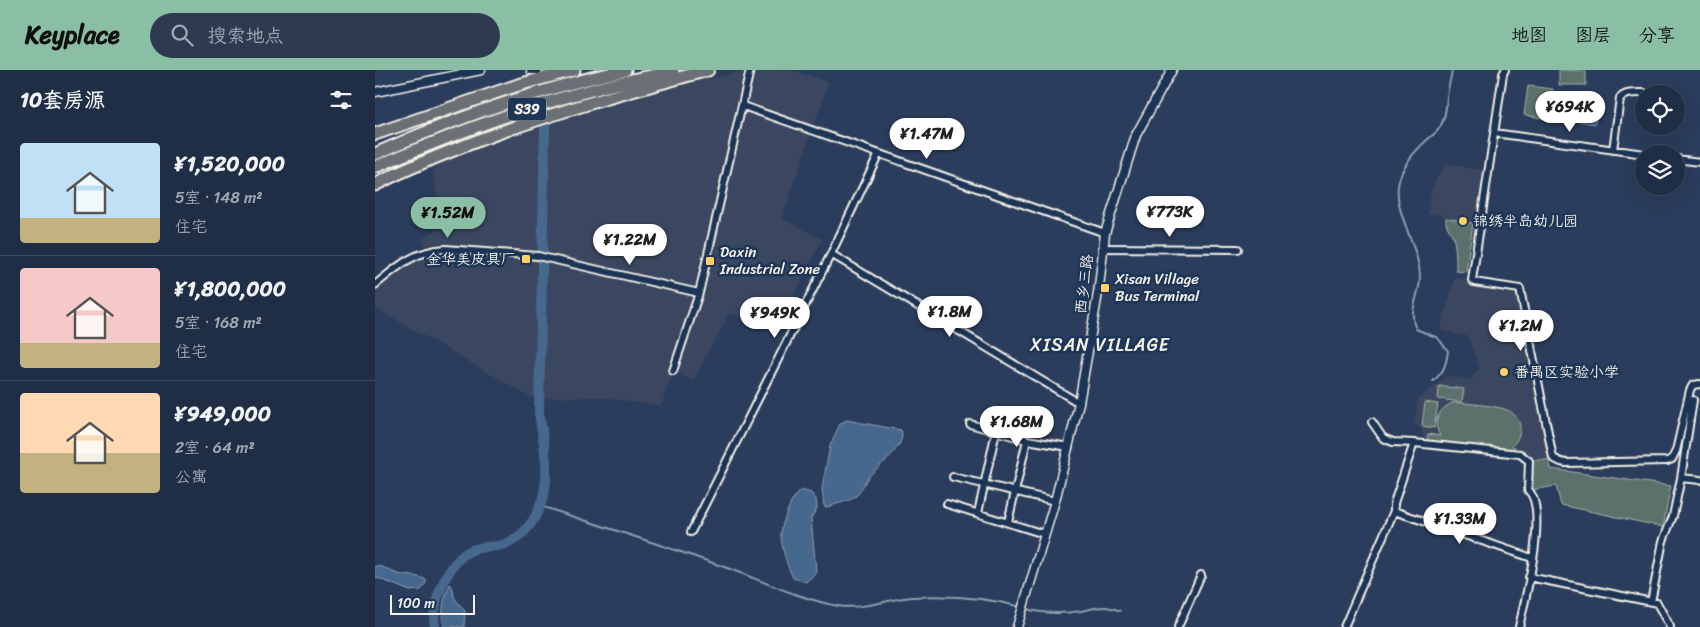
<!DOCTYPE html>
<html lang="zh">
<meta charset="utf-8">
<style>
body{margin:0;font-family:Sriracha,"LXGW WenKai TC",sans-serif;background:#2d3a50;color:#f1f3f6;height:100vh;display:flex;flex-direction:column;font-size:19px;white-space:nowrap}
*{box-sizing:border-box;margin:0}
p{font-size:16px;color:#a2a8b3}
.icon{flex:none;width:28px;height:28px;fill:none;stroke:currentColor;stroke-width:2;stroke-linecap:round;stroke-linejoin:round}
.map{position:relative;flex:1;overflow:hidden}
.drawer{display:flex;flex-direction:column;background:#202e45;width:375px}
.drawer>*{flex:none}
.buttons{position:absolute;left:1260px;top:15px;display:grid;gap:10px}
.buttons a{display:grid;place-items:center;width:50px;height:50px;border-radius:50%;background:#202e45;box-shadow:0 5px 20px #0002,0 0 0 1px #3d4a5e;font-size:25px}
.scale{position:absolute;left:15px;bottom:12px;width:85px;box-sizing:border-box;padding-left:5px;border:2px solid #f4f1e8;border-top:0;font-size:14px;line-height:18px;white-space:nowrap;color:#f4f1e8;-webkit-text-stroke:4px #1d3557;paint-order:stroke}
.price{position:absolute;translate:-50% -42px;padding:0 11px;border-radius:18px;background:#fff;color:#222;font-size:16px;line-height:32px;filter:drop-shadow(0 1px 2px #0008)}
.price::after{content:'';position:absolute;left:50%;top:30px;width:15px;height:11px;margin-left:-8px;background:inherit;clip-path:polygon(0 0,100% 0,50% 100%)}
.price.active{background:#8abfa5;color:#111}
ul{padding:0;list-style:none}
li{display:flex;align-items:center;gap:15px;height:125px;padding:0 20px}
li+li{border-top:1px solid #3d4a5e}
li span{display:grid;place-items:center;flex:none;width:140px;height:100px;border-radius:5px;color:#555}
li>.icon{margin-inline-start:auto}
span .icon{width:60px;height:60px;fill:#fffc;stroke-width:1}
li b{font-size:21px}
h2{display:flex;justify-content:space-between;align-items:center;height:60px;padding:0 20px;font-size:21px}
header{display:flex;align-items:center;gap:30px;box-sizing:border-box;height:70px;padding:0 25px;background:#8abfa5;color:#111}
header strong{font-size:24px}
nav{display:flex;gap:28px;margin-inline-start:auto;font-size:18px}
.search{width:350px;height:45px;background:#2d3a50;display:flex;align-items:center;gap:12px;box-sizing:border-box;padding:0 18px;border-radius:28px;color:#a2a8b3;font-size:19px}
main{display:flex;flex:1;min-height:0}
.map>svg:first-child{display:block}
</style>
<header>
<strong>Keyplace</strong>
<div class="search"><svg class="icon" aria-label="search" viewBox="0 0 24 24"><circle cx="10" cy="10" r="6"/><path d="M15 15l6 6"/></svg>搜索地点</div>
<nav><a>地图</a><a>图层</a><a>分享</a></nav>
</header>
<main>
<section class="drawer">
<h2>10套房源<svg class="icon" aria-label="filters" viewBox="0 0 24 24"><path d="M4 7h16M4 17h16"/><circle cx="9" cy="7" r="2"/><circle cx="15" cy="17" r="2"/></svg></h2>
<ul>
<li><span style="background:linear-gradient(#bfe0f5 75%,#c2b280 0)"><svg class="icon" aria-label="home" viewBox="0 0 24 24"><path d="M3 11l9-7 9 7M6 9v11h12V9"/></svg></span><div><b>¥1,520,000</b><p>5室 · 148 m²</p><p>住宅</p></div></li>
<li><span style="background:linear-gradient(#f6c9c9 75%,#c2b280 0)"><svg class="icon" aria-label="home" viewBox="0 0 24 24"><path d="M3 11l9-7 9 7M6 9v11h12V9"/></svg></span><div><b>¥1,800,000</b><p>5室 · 168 m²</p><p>住宅</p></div></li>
<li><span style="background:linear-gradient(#ffd9b3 60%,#c2b280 0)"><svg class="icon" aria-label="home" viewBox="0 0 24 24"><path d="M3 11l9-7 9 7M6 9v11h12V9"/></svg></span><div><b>¥949,000</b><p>2室 · 64 m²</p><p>公寓</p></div></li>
</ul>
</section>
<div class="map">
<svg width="1325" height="557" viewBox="0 0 1325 557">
<rect width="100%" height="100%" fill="#2b3d5c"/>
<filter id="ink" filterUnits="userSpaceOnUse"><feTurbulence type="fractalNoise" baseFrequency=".02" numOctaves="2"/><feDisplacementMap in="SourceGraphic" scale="10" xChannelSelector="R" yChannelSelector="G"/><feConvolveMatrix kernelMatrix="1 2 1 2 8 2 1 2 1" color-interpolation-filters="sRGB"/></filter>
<g filter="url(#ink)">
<path fill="#3b4661" d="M375 0H416L454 12 407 148 447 169 401 263 355 242 318 311 298 301 286 336 224 327 157 328 0 238V215L51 181 47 169 66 156 58 101 71 86 170 52 271 21Z
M1071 94 1113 101 1098 203 1081 201 1080 176 1078 167 1070 154 1071 148 1066 145 1053 144 1054 127 1062 107Z
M1080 208 1097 210 1102 213V217L1142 223 1174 390 1154 391 1145 384 1051 374 1045 357 1039 354 1043 329 1072 306 1095 310 1104 298 1093 266 1083 265 1065 260Z"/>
<path fill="#5c716c" stroke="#a8b1aa" d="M1184 0 1211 1V15H1184Z
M1153 16 1178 19 1173 49 1149 45Z
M1071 148 1098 153 1091 202 1081 201C1081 190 1081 177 1078 167 1075 160 1070 156 1071 148Z
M1064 316 1089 319 1087 332 1063 329Z
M1050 332 1063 334 1059 358 1047 356Z
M1077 333C1087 332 1123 336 1132 340 1148 347 1149 364 1137 376L1140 377 1139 382 1052 370 1053 364 1065 366C1057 352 1063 340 1077 333Z
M1156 390H1174L1176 399 1296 416 1288 457 1186 435 1181 416 1156 420Z"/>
<path fill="#46688d" stroke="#8c9fb1" d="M1181 32 1222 38 1220 54 1179 48Z
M471 350 526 360C533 375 503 397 494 406 489 412 487 421 481 426 474 432 460 434 452 437L449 436 447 419 455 376 465 354Z
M426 420 436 423 441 429 442 438 436 448 441 500 440 504 431 512 418 508C412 496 407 479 406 466 405 456 417 425 426 420Z
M0 496C10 496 14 501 23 504 32 506 43 505 51 510V513L46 520 35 521 0 507Z
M75 514C80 519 77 525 81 530 84 534 87 537 90 541L89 557H69C66 541 68 529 75 514Z"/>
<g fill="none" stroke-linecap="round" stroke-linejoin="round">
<path stroke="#8c9fb1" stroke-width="2" d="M1058 311C1069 302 1071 295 1073 281L1063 268 1041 259C1032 241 1045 226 1045 208 1045 178 1019 143 1023 116 1026 96 1039 82 1053 69 1058 65 1064 61 1066 55 1071 46 1071 37 1072 26 1073 17 1076 9 1077 0
M165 436C227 456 290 476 352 498 388 511 425 529 463 536 488 540 512 529 538 527 573 525 612 528 647 537
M651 539C670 544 687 544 706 541 722 538 728 534 745 541"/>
<path stroke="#46688d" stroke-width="10" d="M60 557C55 534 74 491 95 481 103 477 113 477 122 476 144 473 159 454 166 433 177 405 168 371 164 342L171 11 167 0"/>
<g stroke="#f4f1e8" stroke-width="10">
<path id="minor" d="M1130 0 1128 4 1097 210 1099 212 1145 219 1178 388 1186 392 1191 393 1292 391 1297 389 1301 381 1315 320 1318 315 1325 314
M368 36 730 163
M1119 63 1269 84
M1238 80 1245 28C1251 22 1261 23 1269 23
M1301 89 1325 92
M727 178 863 179
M456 184 704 333
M0 215C23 196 39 181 70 179L163 186 324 223
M298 301 324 223 375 0
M997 352 1008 368 1018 372 1039 373 1145 384 1154 391 1153 420C1174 438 1150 530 1144 557
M595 354 652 370 694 377
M578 407 680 431
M1306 408 1325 410
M572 434 669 464
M1019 441 1157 488
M603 443 621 361
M633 452 652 370
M316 462 456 184 503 85
M1154 507 1282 533 1295 557
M1276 532 1288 471 1298 446 1306 408 1318 330
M803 557 826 505
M969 557 1019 441V433L1039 373"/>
</g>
<g stroke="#f4f1e8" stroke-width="11">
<path id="tertiary" d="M156 0H163
M0 22 106 0
M642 557 680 431 704 333 724 217 730 163 761 65 797 0"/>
</g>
<g stroke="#f4f1e8" stroke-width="15">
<path id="motorway" d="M0 64 143 15 199 0
M0 84C80 48 164 19 250 0
M0 97C96 56 194 20 298 2
M0 115C33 97 69 84 104 70 179 42 256 21 333 0"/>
</g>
<use href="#minor" stroke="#1d3557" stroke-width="6"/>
<use href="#tertiary" stroke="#1d3557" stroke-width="8"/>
<use href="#motorway" stroke="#6b6f75" stroke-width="11"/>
</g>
</g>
<g fill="#ffd166" stroke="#1d3557" stroke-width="2">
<circle cx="1088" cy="151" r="5"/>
<rect x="146" y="184" width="10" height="10" rx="2.5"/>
<rect x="330" y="186" width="10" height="10" rx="2.5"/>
<rect x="725" y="213" width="10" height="10" rx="2.5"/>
<circle cx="1129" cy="302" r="5"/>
</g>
<g text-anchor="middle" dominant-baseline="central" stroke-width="5" stroke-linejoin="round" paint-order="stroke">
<rect fill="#1d3557" stroke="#b4b9bc" stroke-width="1" x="133" y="27.5" width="38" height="23" rx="4"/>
<g font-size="14" font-weight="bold" fill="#f4f1e8">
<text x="152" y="39">S39</text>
</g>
<g font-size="15" fill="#f4f1e8" stroke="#1d3557" text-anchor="start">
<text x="1098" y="151">锦绣半岛幼儿园</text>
<text x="345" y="182">Daxin<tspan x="345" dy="17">Industrial Zone</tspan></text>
<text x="141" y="189" text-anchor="end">金华美皮具厂</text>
<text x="740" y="209">Xisan Village<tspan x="740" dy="17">Bus Terminal</tspan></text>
<text x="1139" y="302">番禺区实验小学</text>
</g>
<g font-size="15" fill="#f4f1e8" stroke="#1d3557">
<text transform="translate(709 214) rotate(-83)">西乡三路</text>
</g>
<g font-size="18" letter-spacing="1" fill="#f4f1e8" stroke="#1d3557">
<text x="725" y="275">XISAN VILLAGE</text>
</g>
</g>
</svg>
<div class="buttons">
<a><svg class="icon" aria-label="locate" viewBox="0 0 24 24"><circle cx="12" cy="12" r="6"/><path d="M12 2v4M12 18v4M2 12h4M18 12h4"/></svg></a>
<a><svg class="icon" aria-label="layers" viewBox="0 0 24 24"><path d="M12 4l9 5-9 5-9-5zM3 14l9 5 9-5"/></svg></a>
</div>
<div class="scale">100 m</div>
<b class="price" style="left:1195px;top:63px">¥694K</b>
<b class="price" style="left:552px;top:90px">¥1.47M</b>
<b class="price" style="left:795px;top:168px">¥773K</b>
<b class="price active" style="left:73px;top:169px">¥1.52M</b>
<b class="price" style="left:255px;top:196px">¥1.22M</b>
<b class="price" style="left:575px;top:268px">¥1.8M</b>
<b class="price" style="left:400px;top:269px">¥949K</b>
<b class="price" style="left:1146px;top:282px">¥1.2M</b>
<b class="price" style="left:642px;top:378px">¥1.68M</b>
<b class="price" style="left:1085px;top:475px">¥1.33M</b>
</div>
</main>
